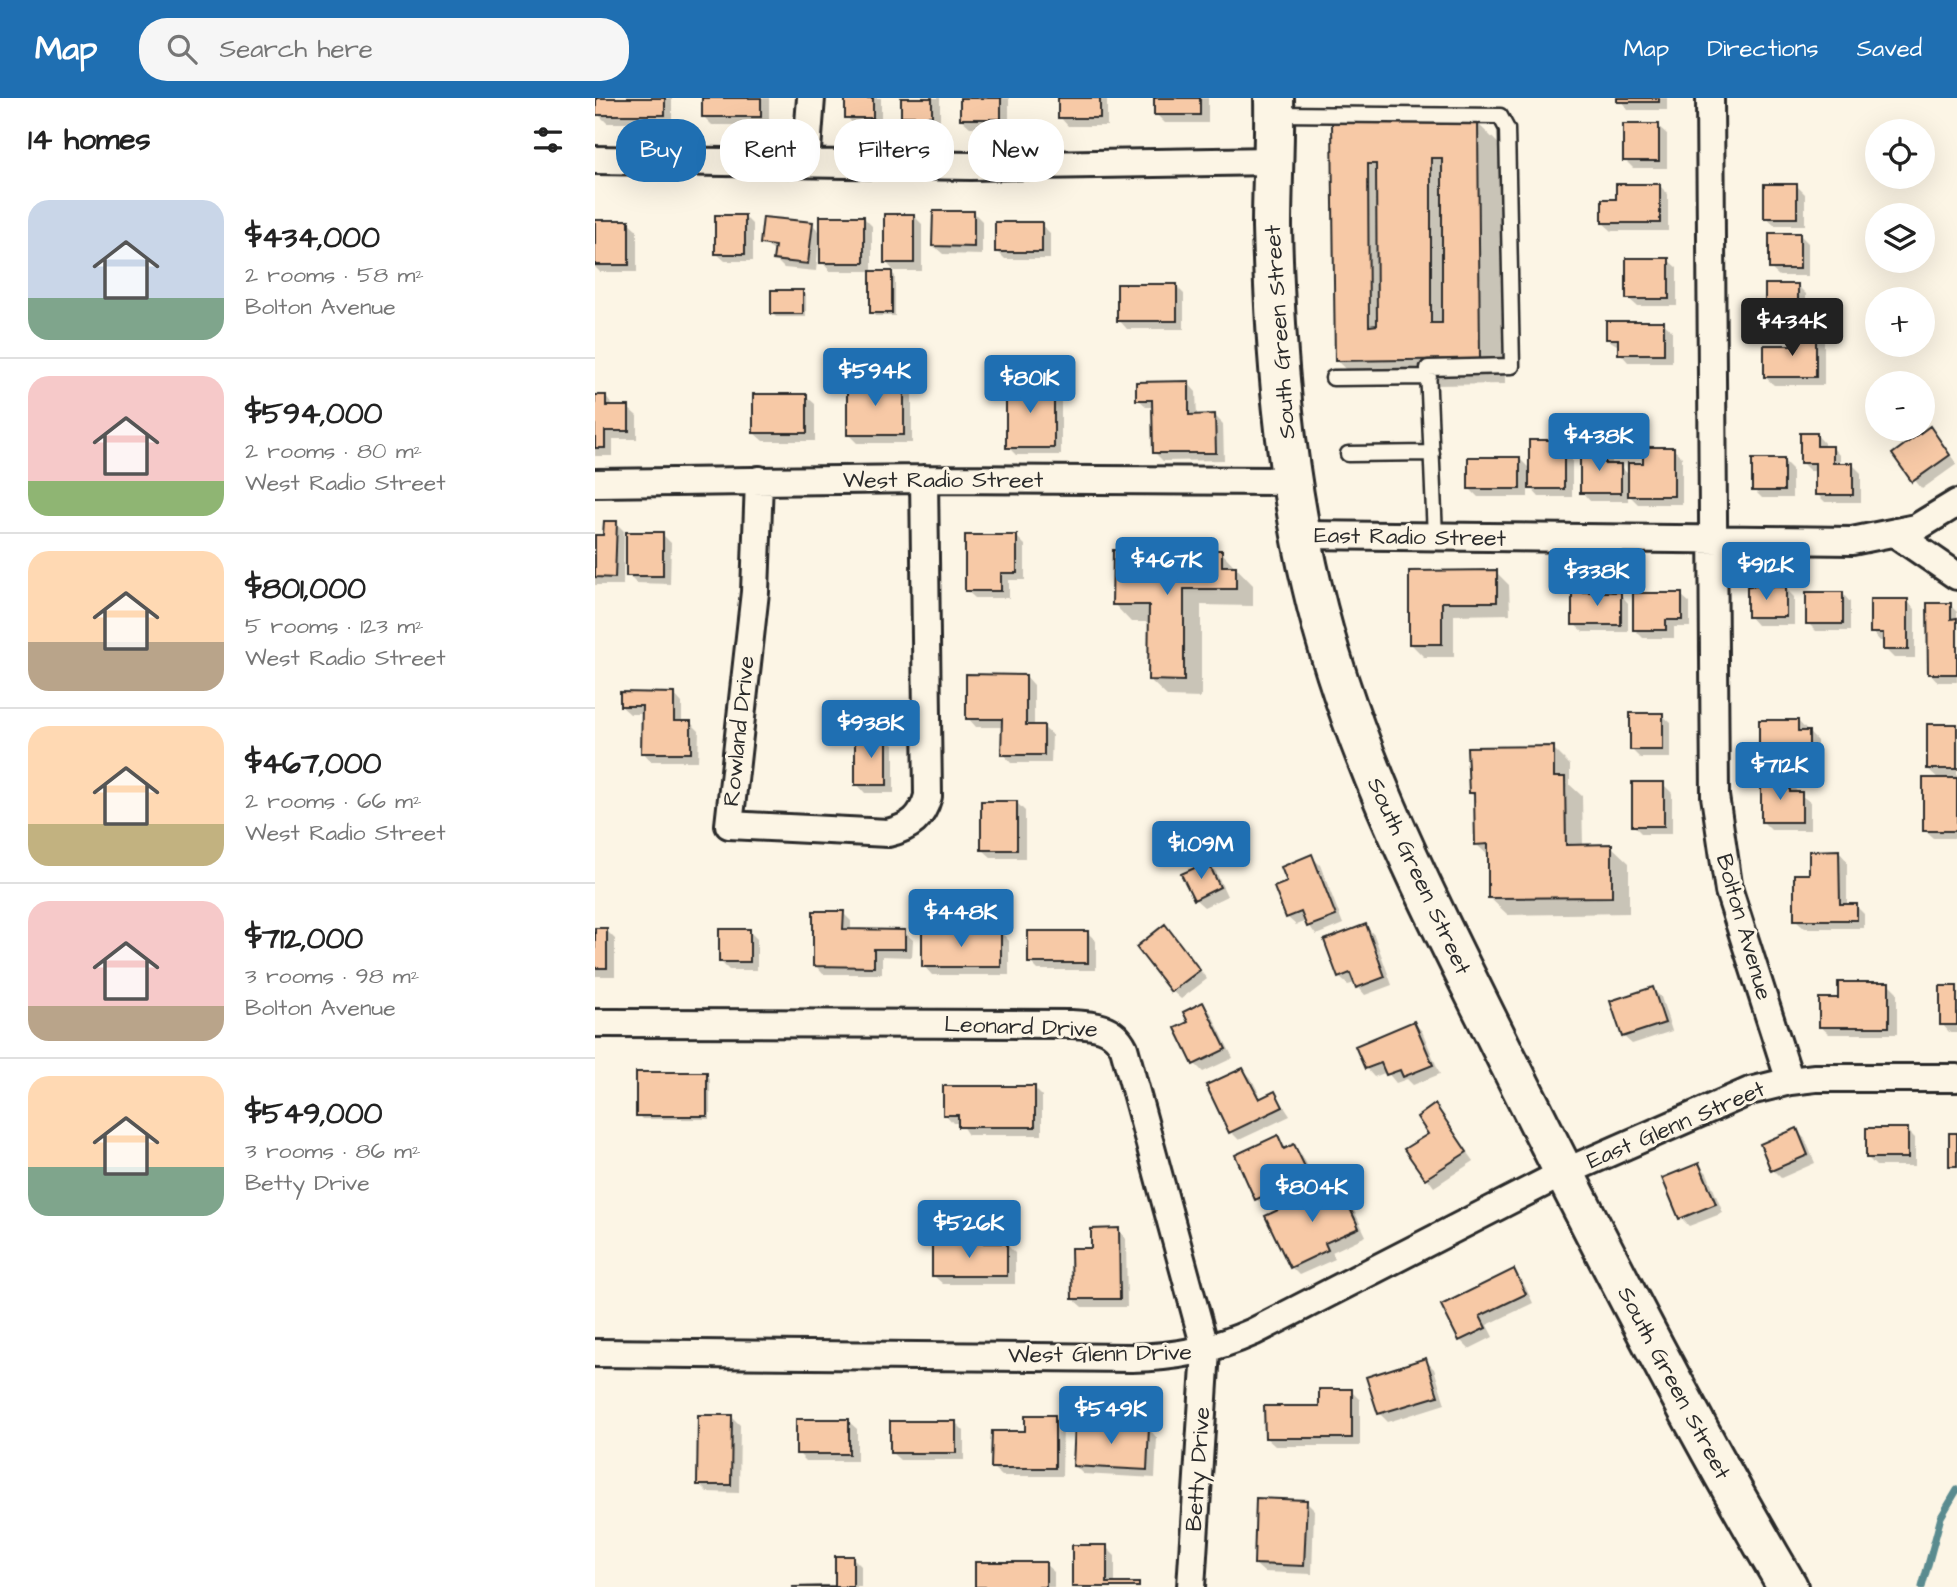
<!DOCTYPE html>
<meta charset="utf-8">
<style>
body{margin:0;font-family:"Architects Daughter",sans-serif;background:#f6f6f6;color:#222;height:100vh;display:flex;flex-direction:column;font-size:26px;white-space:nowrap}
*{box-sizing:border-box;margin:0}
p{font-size:23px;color:#767676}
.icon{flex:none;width:38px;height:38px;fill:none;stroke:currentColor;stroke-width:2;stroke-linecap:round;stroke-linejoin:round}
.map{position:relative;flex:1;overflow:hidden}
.sheet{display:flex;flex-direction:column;background:#fff;width:595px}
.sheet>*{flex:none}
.guide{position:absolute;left:21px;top:21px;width:665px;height:63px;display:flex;gap:14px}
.buttons{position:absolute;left:1270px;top:21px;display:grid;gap:14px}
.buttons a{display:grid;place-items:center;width:70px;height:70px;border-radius:50%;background:#fff;box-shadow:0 7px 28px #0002;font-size:35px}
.price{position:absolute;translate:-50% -60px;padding:0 16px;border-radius:7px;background:#1f6fb2;color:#fff;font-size:23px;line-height:46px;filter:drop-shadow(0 2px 4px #0008)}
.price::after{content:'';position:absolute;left:50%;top:42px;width:21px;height:16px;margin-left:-10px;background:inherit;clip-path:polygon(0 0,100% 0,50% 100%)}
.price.on{background:#222;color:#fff}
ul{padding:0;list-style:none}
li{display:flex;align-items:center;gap:21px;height:175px;padding:0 28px}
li+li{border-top:2px solid #e0e0e0}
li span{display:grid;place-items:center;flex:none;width:196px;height:140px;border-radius:21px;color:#555}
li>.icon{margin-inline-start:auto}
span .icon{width:84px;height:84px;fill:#fffc;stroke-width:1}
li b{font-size:30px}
h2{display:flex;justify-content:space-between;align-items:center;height:84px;padding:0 28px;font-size:30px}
.chip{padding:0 24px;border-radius:28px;background:#fff;box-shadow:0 7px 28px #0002;font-size:24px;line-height:63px}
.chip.on{background:#1f6fb2;color:#fff}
header{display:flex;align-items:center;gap:42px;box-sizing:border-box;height:98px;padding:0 35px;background:#1f6fb2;color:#fff}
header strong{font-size:33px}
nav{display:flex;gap:38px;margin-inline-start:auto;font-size:24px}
.search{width:490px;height:63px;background:#f6f6f6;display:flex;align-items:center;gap:18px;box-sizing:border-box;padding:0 24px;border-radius:28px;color:#767676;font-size:26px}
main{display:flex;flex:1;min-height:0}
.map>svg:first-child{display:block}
</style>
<header>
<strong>Map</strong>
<div class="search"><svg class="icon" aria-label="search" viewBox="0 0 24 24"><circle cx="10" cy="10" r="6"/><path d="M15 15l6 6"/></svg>Search here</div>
<nav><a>Map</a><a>Directions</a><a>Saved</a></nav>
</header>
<main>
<section class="sheet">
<h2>14 homes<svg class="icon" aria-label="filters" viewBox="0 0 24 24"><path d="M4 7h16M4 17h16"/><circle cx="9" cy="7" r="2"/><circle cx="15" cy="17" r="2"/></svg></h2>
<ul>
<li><span style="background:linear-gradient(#c9d6e8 70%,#7fa58c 0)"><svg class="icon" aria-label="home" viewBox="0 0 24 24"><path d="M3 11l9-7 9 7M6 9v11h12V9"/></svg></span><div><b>$434,000</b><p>2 rooms · 58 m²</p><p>Bolton Avenue</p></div></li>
<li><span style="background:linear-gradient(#f6c9c9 75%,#8fb573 0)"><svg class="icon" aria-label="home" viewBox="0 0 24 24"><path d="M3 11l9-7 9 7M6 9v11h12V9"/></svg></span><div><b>$594,000</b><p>2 rooms · 80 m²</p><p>West Radio Street</p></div></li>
<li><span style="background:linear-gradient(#ffd9b3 65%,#b9a48a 0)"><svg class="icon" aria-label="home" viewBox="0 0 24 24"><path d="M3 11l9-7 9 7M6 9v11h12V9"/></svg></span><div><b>$801,000</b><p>5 rooms · 123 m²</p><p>West Radio Street</p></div></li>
<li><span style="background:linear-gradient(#ffd9b3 70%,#c2b280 0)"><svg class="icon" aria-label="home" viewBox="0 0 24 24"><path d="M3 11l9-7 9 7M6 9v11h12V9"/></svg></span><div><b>$467,000</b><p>2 rooms · 66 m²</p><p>West Radio Street</p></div></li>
<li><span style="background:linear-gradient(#f6c9c9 75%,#b9a48a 0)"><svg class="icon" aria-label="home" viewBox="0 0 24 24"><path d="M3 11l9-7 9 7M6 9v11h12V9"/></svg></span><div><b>$712,000</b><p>3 rooms · 98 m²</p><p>Bolton Avenue</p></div></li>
<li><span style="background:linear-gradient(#ffd9b3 65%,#7fa58c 0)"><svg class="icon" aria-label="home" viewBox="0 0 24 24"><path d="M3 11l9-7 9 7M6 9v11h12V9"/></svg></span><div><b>$549,000</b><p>3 rooms · 86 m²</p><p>Betty Drive</p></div></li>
</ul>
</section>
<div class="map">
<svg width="1362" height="1489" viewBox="0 0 1362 1489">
<rect width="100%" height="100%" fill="#fcf5e5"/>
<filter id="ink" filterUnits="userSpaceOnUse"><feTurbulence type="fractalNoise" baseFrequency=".0143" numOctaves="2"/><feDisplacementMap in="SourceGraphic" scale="14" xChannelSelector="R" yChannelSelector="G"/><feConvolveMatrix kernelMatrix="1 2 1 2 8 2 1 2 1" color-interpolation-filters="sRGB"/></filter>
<g filter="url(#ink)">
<path fill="#0003" d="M3 0H77V25H12L3 16Z
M109 0H174V27H117L109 19Z
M252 0H286V28H260L252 19Z
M308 0H345V26H317L308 17Z
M366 0H414V29H375L366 21Z
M465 0H512V28H473L465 19Z
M561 0H613V25H570L561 16Z
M1024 0H1072V12H1033Z
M882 25 908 50 910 286 768 288 742 263 739 26Z
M1063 28 1072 36V70H1038L1030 62Z
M1064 87 1073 96V133H1017L1008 125 1022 103Z
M1201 87 1210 96V127H1180L1171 119Z
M379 115 387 123V157L348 156 339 148Z
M318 117 327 126V173H299L291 164Z
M150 119 158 127V163H130L121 155Z
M269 120 277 128V174H296L300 178V218H280L276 214 277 173H235L227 164V143H224L221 173 189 170 180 161 181 154 167 145 217 126 227 136Z
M0 124H33L42 132V174H5L0 169Z
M446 126 455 135V161H410L402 153Z
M1205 137 1213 145V178H1184L1175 170Z
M1073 162 1082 170V208H1042L1033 200Z
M581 188 589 196V231H532L524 222Z
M1203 188 1211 196V235H1220L1229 243V287H1179L1170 279 1206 249V233H1180L1172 225Z
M207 193 211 197V219H181L178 216Z
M1068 225 1077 233V264H1033L1025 255V249L1012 241Z
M308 284 317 293V345H262L253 336Z
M593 285 601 294 602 318H620L628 326 629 362 568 363 560 355 559 309H552L543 301Z
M458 286 466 294V357H421L413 349Z
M211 298 220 306V343H168L159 335Z
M0 299H11L19 310H33L42 318V341H18V358H0Z
M1335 331 1362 366 1327 391 1299 356Z
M1221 336 1229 345V349H1237L1245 358V367H1258L1266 375V404H1230L1222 396V373H1215L1207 365Z
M968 344 977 352V399H944L933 387V399H883L874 390 924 360 936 372Z
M1078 351 1087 359V406H1043L1033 396V403H995L987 394 1009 353 1017 361V368H1025L1035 378Z
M1189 363 1197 371V400H1167L1159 392Z
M21 425 29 433 28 487H0V439H10Z
M67 436 76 445 75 486 41 485 33 477Z
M421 438 430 447V482H414V500H380L371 492Z
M626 454 658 487V508L606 507V600L573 599 555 582V524H536L519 506Z
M901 474 914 487 915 516 859 517V559H829L816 546 815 475Z
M1191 491 1199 499V527H1162L1154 518Z
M1247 495 1255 504V533H1221L1213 525Z
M1025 496 1033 505V534H988L979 526Z
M1086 497 1095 505V529H1079V540H1048L1040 532Z
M1312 503 1320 511V560H1299L1290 551V543H1285L1277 534Z
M1355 507 1362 514V584H1343L1335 575Z
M431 578 439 587V629H448L457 637 456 665H416L408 656V629H381L373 620Z
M79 596 87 605V624H95L104 633 103 663H56L48 654V616H35L26 608Z
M1067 617 1076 625V660H1045L1037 652Z
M1203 623 1222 643V674H1175L1166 666Z
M1362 628V740H1338L1329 732 1344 681 1333 671Z
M291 639 299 647V695H270L262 686Z
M958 650 975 667V687L987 698 988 748H1016L1034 765V815L913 817 895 800V759L881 746V700L875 695Z
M1195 683 1203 695 1215 704V732H1176L1168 724Z
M1068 686 1077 695V736H1047L1039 728Z
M421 704 430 713V760H397L388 752Z
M1244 754 1252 763V808H1261L1269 816V830H1210L1201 822 1216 778Z
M716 758 725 767 748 826 721 837 711 823 701 827 692 819 694 785Z
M612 766 621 774 632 798 609 809 600 801Z
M248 815 256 823V833L309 834 318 842 317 859 287 858V876H228L220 867Z
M771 828 779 837 797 887 770 897 760 885 753 887 744 879Z
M570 829 612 881 586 901 577 893Z
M0 832H11L20 841V878H0Z
M154 833 162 841V872H134L125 863Z
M406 834 414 843V877H337L329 868Z
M492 834 501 843V872H443L435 864Z
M1294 886 1302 894V936H1234L1225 928 1245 902Z
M1362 890V935H1355L1347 926Z
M1057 891 1066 899 1077 933 1037 946 1028 938Z
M608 906 616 915 638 960 608 974 600 966 595 925Z
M819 925 827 933 845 976 818 987 812 981 801 985 792 974 779 979 771 970Z
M648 972 656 980 667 1001 680 995 695 1018 644 1042 636 1034Z
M111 976 115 980V1021H47L43 1017Z
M439 990 447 998V1037H373L365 1025H358L350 1016Z
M840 1008 879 1063 839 1089 812 1052 835 1036Z
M1201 1032 1210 1041 1220 1065 1186 1080 1178 1072Z
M1312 1032 1320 1040V1068H1281L1273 1060Z
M682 1039 692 1051 699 1048 707 1057 721 1085 670 1109 662 1101Z
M1104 1067 1112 1075 1128 1115 1094 1128 1086 1120Z
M742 1087 751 1095 771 1138 737 1154 740 1161 704 1177 696 1169Z
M523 1132 531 1141 532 1209H487L478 1201 498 1152Z
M411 1146 420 1155V1186H348L339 1178Z
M919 1174 927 1182 938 1205 892 1227 898 1239 874 1251 865 1242 849 1207Z
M830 1262 839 1271 850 1306 793 1324 784 1315Z
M756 1293 765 1302V1348H680L671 1340Z
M136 1318 145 1327 144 1395 112 1394 104 1386Z
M459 1318 468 1327 467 1378H407L398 1370 432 1335Z
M253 1323 262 1331V1363H211L203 1355Z
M361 1325 369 1333V1362H305L296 1354Z
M554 1331 562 1340 560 1380 488 1376 479 1367Z
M711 1404 719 1412 717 1476 669 1474 660 1466Z
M511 1449 520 1458V1487L545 1489H479Z
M258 1460 266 1468V1489H242Z
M450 1466 459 1474V1489H381Z"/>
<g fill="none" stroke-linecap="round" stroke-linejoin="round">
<path stroke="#5a8b8f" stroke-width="7" d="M1327 1489 1346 1419 1362 1392"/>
</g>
<path fill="#f7c9a6" stroke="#2b2b2b" stroke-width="2" fill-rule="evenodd" d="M1 0H70V17H1Z
M107 0H166V19H107Z
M250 0H278V20H250Z
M306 0H337V18H306Z
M365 0H406V21H365Z
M463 0H505V20H463Z
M559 0H605V17H559Z
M1022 0H1064V4H1022Z
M883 23 885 261 740 263 737 25ZM836 60H847V225H836ZM773 66H781L782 227 774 228Z
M1028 26H1064V63H1028Z
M1021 86H1065V125H1007V101H1021Z
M1169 86H1202V120H1169Z
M338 113H379V149L337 148Z
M289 116H319V165H289Z
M120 117H150V156H120Z
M225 118H269V165H225Z
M168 119 218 124 213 166 178 162 180 148 165 146Z
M0 122H34V167H0Z
M400 124H447V154H400Z
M1174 135H1205V171H1174Z
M1031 160H1074V201H1031Z
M275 173H297V215H275Z
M522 186H582V223H522Z
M1170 186H1203V226H1170Z
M176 192H208V216H176Z
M1011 223H1069V256H1023V241H1011Z
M1204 233H1221V279H1169V247H1204Z
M252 283H309V337H252Z
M594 283V317L620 316 621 355H558L557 302H541V284Z
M411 284H459V350H411Z
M158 296H212V335H158Z
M0 297H11V308H34V333H10V350H0Z
M1335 328 1355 357 1317 384 1297 356Z
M1205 335H1222V348H1238V365H1258V397H1220V365H1205Z
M934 342H969V391H934Z
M1048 349H1079V398H1033V365H1048Z
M985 351H1010V366H1026V395H985Z
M873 359H925V391H873Z
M1157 361H1189V393H1157Z
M9 423H22L20 480 0 479V437H8Z
M31 434H68V478H31Z
M370 437H422V475H406V493H370Z
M518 452H627V468H641V491H589V583L553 582 554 507H517Z
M902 472V504H847V546H814V473Z
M1152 488 1191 489V519H1152Z
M977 494H1026V527H977Z
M1211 494H1248V526H1211Z
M1038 495H1087V522H1071V532H1038Z
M1275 501H1313V552H1288V535H1275Z
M1332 505H1356V521L1362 520V576H1333Z
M371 576 431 577V627H449V657H406L407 621H371Z
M25 594 79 595V623H96V655H46L47 608H25Z
M1035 615H1068V652H1035Z
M1164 622H1203V633H1214V667H1164Z
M1332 626H1362V671H1332Z
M260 637H292V687H260Z
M959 648V679H970L971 747 1017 746V799L893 800V746L880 747 879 695H874L872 649Z
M1328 680H1362V733H1328Z
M1166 681H1195V694H1207V724H1166Z
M1037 684H1069V728H1037Z
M386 703H422V752H386Z
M1244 752 1245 806H1262V822H1199V776H1214V753Z
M717 756 741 818 712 829 706 814 691 820 679 789 692 784 686 769Z
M613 764 625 789 599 802 586 776Z
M218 813H249L248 831 310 832V851H279V869L218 868Z
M570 826 605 872 576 894 541 849Z
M771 826 790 879 761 890 755 875 743 880 729 842Z
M0 830H12V870H0Z
M124 831H155V864H124Z
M327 833H406V869H327Z
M433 833H493V865H433Z
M1243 884H1294V929H1224V900H1243Z
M1345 888H1362V927H1345Z
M1058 889 1070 925 1027 939 1015 903Z
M608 904 631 951 598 967 580 930 593 924 588 914Z
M819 923 838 967 808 979 805 972 791 977 786 965 770 971 760 948Z
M648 970 664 1001 680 993 688 1009 634 1035 611 987Z
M41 974H112V1018H41Z
M348 988H440V1029H363V1017H348Z
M840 1006 872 1054 830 1081 809 1051 833 1036 822 1019Z
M1202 1030 1213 1057 1176 1073 1165 1046Z
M1271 1030H1313V1060H1271Z
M1354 1035H1362V1068H1354Z
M683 1037 689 1051 699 1046 714 1077 660 1102 640 1057Z
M1104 1065 1121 1106 1084 1121 1067 1080Z
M743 1084 764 1130 730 1145 733 1152 695 1170 670 1118Z
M524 1130 525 1201H477L476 1150H496V1131Z
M337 1145H412V1178H337Z
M919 1171 931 1196 885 1218 891 1230 864 1243 846 1207Z
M831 1260 843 1298 783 1316 771 1279Z
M724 1291H757V1340H670L669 1308H724Z
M103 1317H137L136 1387H102Z
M430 1317H460V1370H396L397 1333H430Z
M201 1321H254V1356H201Z
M295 1323H361V1355H295Z
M480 1325 554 1329 552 1372 478 1368Z
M661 1400 712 1402 709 1468 659 1466Z
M477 1447H512V1485H544V1489H477Z
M240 1458H258V1489H197L240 1488Z
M380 1464H451V1489H380Z"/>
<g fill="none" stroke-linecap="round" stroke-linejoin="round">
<g stroke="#2b2b2b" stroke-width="19">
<path id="lane" d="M680 16 905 18 912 31 917 268 833 270 840 439
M738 280 834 279
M753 356 837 355"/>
</g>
<g stroke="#2b2b2b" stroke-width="32">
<path id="street" d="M1115 0 1120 698 1134 793 1195 983
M0 62 376 68 677 63
M211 65 216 0
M164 382 160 494 134 727 293 735C316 729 327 720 333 698L329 381
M0 385 329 381 697 383
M1301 436 1362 478
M706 437 1257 443 1321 430 1362 405
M0 925 476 926C499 927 518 928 529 950L611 1253 596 1489
M0 1255 537 1260C581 1259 618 1252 658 1234L968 1075 1155 993 1195 983 1220 980H1362"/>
</g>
<g stroke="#2b2b2b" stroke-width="44">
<path id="secondary" d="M679 0C680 43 677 86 677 129 680 249 689 371 717 488 755 652 832 800 906 949 997 1131 1089 1313 1193 1489"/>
</g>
<use href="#lane" stroke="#fcf5e5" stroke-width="14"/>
<use href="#street" stroke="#fcf5e5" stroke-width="26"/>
<use href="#secondary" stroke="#fcf5e5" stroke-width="38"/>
</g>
</g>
<g text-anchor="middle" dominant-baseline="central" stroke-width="6" stroke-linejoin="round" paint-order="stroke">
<g font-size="23" fill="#2b2b2b" stroke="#fcf5e5">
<text transform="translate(685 234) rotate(-94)">South Green Street</text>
<text x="348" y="382">West Radio Street</text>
<text transform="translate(815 439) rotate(1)">East Radio Street</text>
<text transform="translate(144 633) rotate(-84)">Rowland Drive</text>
<text transform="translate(824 778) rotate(65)">South Green Street</text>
<text transform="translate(1149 829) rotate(74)">Bolton Avenue</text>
<text transform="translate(426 929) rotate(2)">Leonard Drive</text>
<text transform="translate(1081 1027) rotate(-23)">East Glenn Street</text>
<text transform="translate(505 1256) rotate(-1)">West Glenn Drive</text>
<text transform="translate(1079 1285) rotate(62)">South Green Street</text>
<text transform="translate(603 1371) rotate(-86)">Betty Drive</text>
</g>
</g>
</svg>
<div class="buttons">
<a><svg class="icon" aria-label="locate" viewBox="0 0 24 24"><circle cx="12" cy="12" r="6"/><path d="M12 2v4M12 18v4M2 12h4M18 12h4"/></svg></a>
<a><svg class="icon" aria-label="layers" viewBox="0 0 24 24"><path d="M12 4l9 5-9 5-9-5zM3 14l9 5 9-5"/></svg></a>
<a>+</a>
<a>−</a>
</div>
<b class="price on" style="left:1197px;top:260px">$434K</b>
<b class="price" style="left:280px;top:310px">$594K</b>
<b class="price" style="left:435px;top:317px">$801K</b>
<b class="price" style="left:1004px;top:375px">$438K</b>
<b class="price" style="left:572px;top:499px">$467K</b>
<b class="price" style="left:1171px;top:504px">$912K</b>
<b class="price" style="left:1002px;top:510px">$338K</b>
<b class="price" style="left:276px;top:662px">$938K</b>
<b class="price" style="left:1185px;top:704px">$712K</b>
<b class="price" style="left:606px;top:783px">$1.09M</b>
<b class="price" style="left:366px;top:851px">$448K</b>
<b class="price" style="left:717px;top:1126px">$804K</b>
<b class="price" style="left:374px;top:1162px">$526K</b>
<b class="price" style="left:516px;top:1348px">$549K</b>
<div class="guide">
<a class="chip on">Buy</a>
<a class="chip">Rent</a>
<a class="chip">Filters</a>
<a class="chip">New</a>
</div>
</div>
</main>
